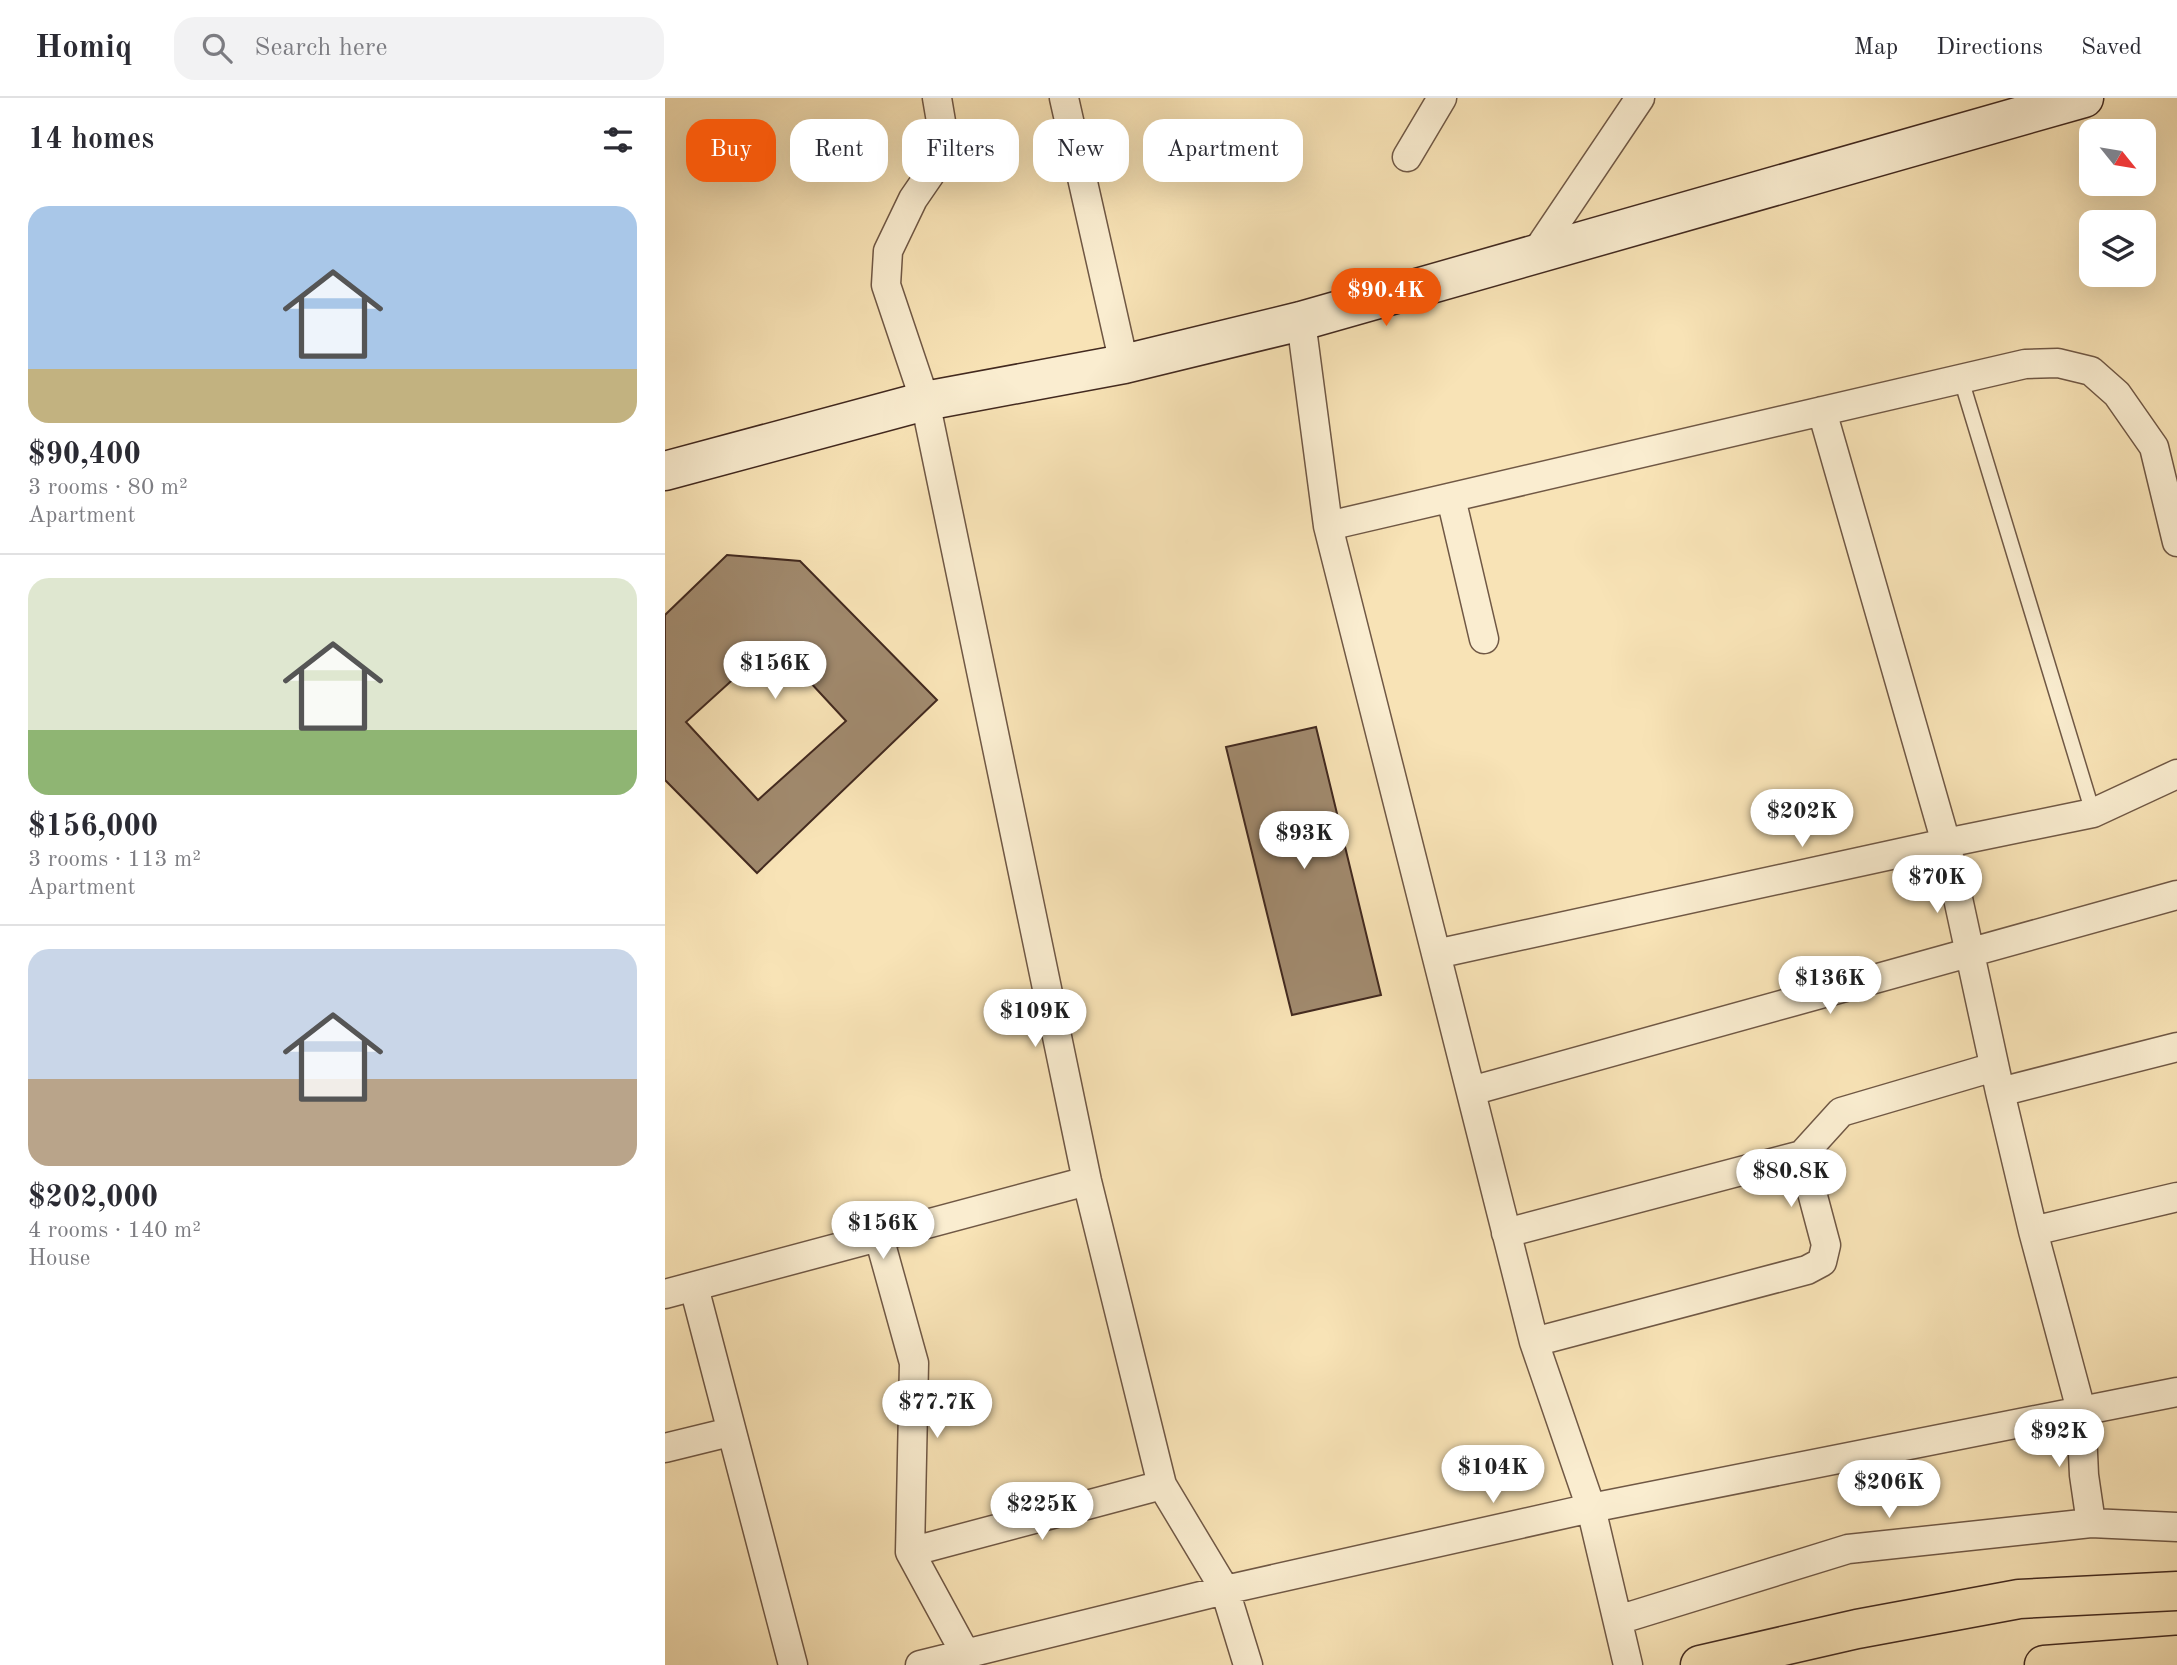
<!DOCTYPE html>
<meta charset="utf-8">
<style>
body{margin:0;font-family:"Old Standard TT",serif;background:#f2f2f3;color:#2b2b33;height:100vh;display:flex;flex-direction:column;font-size:26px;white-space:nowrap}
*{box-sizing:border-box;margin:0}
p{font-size:23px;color:#7c7c81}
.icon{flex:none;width:38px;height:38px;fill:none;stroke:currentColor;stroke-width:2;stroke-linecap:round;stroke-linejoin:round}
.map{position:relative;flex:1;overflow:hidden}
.sheet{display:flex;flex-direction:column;background:#fff;width:665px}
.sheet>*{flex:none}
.guide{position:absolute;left:21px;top:21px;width:665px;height:63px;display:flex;gap:14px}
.needle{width:46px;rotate:120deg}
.fabs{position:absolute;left:1414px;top:21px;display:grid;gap:14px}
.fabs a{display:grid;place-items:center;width:77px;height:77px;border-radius:14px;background:#fff;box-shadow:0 7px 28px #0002;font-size:35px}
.price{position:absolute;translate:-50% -60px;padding:0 16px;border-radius:24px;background:#fff;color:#222;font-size:23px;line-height:46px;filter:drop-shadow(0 2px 4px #0008)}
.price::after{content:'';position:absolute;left:50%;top:42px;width:21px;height:16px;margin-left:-10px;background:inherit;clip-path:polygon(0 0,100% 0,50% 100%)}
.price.current{background:#ea580c;color:#fff}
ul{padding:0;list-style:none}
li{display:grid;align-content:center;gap:14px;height:371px;padding:0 28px}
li+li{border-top:2px solid #e1e1e2}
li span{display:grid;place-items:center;height:217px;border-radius:21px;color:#555}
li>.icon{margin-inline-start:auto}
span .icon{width:126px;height:126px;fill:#fffc;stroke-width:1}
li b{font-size:30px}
h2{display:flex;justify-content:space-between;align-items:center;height:84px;padding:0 28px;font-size:30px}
.chip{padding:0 24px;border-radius:21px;background:#fff;box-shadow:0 7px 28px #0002;font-size:24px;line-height:63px}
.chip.current{background:#ea580c;color:#fff}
header{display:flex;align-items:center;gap:42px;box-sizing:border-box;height:98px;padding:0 35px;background:#fff;border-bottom:2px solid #e1e1e2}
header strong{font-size:33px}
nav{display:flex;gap:38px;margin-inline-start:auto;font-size:24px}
.search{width:490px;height:63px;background:#f2f2f3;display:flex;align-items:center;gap:18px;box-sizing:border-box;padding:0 24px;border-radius:21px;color:#7c7c81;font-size:26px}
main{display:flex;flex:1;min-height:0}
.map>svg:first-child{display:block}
</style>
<header>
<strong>Homiq</strong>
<div class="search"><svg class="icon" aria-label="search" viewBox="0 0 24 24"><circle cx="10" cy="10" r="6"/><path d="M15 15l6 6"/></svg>Search here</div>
<nav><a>Map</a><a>Directions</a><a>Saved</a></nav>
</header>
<main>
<section class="sheet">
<h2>14 homes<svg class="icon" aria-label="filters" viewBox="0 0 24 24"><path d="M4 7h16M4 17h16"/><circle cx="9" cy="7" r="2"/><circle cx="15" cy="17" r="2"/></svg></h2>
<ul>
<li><span style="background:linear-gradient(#a9c7e8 75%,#c2b280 0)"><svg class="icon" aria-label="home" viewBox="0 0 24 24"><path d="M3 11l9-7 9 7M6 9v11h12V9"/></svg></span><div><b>$90,400</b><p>3 rooms · 80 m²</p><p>Apartment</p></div></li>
<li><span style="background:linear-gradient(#dfe7d0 70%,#8fb573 0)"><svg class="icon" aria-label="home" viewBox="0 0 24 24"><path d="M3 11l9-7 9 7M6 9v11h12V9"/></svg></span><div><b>$156,000</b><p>3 rooms · 113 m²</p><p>Apartment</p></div></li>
<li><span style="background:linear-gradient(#c9d6e8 60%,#b9a48a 0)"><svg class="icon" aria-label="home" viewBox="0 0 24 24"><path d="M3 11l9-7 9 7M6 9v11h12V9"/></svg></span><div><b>$202,000</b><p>4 rooms · 140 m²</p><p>House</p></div></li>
</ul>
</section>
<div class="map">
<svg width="1512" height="1567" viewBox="0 0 1512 1567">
<rect width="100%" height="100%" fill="#f8e3b6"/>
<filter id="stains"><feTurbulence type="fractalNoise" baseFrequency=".00286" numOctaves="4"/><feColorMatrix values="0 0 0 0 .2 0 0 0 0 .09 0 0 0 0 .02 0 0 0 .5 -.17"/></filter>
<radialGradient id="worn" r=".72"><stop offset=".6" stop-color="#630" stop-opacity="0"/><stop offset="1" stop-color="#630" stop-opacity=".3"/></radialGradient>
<path fill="#a18a6e" stroke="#42291f" stroke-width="2" fill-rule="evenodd" d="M62 457 135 463 272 602 92 775 0 682V517ZM86 565 132 570 181 623 93 702 21 624Z
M651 629 716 897 627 917 561 649Z"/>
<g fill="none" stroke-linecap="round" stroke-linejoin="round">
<g stroke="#705845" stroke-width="17">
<path id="lane" d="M1296 281 1428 715"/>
</g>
<g stroke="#705845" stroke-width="31">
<path id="street" d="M272 0 281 53 248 101 223 153 221 187 260 303 422 1083 497 1387 560 1492 583 1567
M399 0 459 266
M742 59 777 0
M870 156 975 0
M636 223 663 428 869 1244 926 1410 963 1567
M1157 313 1281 745 1335 994 1368 1133 1416 1312 1419 1377 1426 1425
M786 400 819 541
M663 428 1360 266 1393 265 1426 273 1452 296 1489 349 1512 444
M771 856 1281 745 1428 715 1512 676
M806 993 1512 797
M1335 994 1512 949
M1368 1133 1512 1099
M841 1135 1137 1057 1176 1014 1329 969
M214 1139 249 1265 245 1454 300 1555
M29 1189 128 1567
M0 1196 422 1083
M869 1244 1142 1172 1157 1164 1161 1147 1137 1057
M0 1350 65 1334
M245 1454 497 1387
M953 1522 1183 1451 1426 1425 1512 1429
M255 1567 560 1492 926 1410 1512 1294"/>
</g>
<g stroke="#42291f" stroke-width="41">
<path id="secondary" d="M0 373 260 303 459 266 636 223 1419 0"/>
</g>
<g stroke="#42291f" stroke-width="41">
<path id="highway" d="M1035 1567 1192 1531 1354 1501 1512 1493
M1379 1567 1512 1557"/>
</g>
<use href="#lane" stroke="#faedd0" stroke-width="14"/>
<use href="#street" stroke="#faedd0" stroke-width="28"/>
<use href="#secondary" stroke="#faedd0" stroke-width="38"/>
<use href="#highway" stroke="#f8e3b6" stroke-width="38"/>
</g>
<rect width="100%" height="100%" filter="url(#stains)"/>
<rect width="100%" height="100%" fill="url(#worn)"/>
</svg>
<div class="fabs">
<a><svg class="needle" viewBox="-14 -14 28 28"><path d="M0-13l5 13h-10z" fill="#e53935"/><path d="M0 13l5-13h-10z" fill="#7c7c81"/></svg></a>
<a><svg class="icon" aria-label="layers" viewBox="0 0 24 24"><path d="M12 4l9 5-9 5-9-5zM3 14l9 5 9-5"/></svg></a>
</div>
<b class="price current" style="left:721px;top:230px">$90.4K</b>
<b class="price" style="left:110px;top:603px">$156K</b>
<b class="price" style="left:1137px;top:751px">$202K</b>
<b class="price" style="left:639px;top:773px">$93K</b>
<b class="price" style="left:1272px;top:817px">$70K</b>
<b class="price" style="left:1165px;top:918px">$136K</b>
<b class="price" style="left:370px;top:951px">$109K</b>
<b class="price" style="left:1126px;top:1111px">$80.8K</b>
<b class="price" style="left:218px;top:1163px">$156K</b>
<b class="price" style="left:272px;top:1342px">$77.7K</b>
<b class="price" style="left:1394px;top:1371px">$92K</b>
<b class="price" style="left:828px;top:1407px">$104K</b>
<b class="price" style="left:1224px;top:1422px">$206K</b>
<b class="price" style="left:377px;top:1444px">$225K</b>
<div class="guide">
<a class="chip current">Buy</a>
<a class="chip">Rent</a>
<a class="chip">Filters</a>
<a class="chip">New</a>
<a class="chip">Apartment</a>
</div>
</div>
</main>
